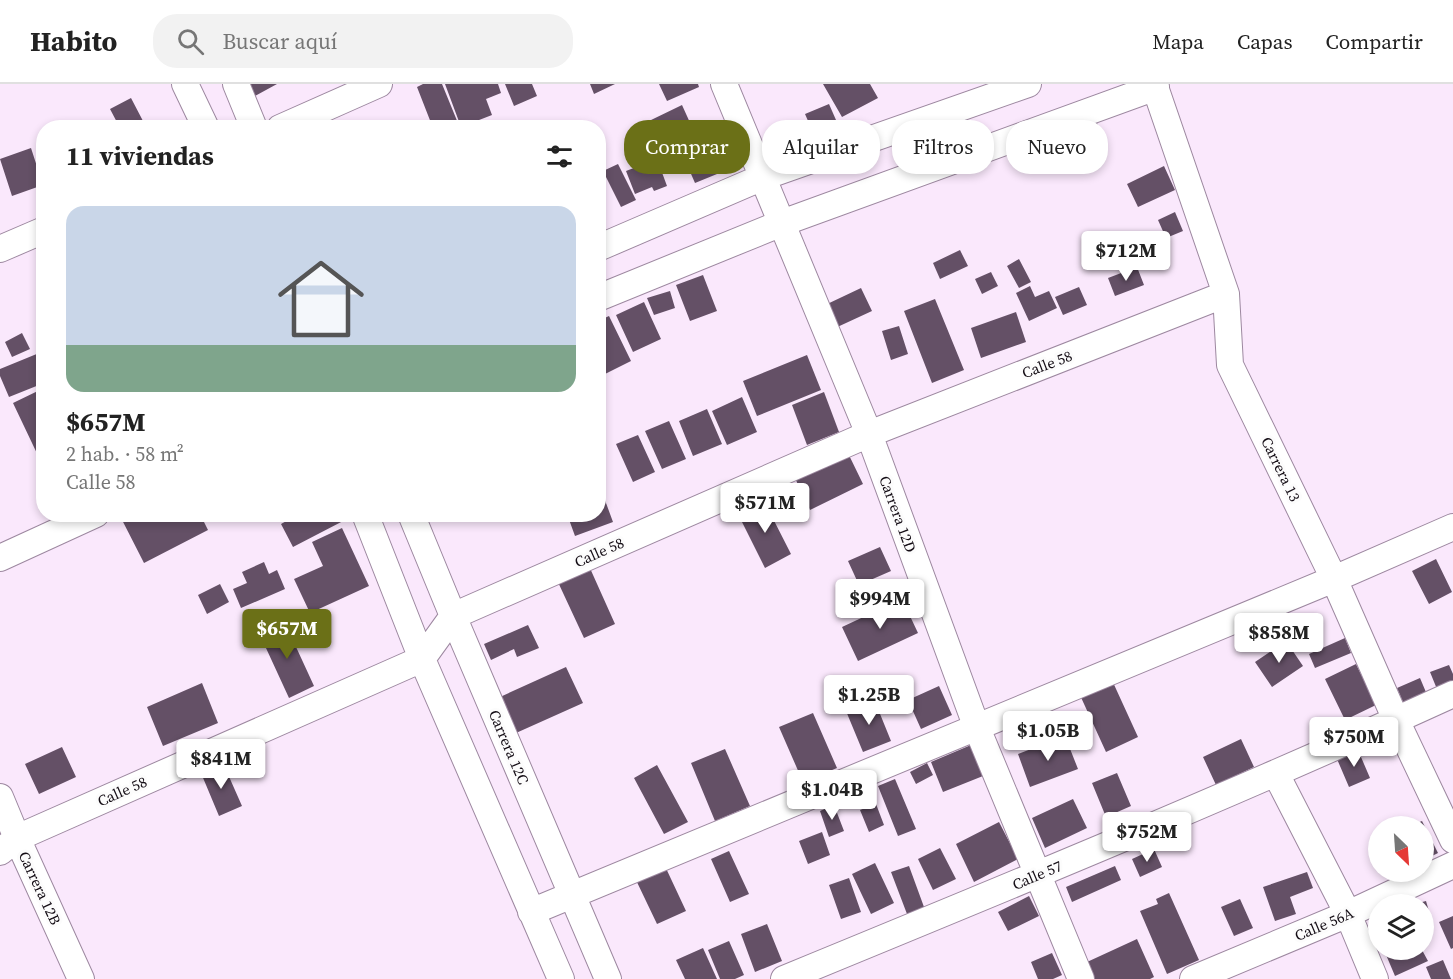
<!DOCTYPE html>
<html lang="es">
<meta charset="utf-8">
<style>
body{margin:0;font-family:"Source Serif 4",serif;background:#f2f2f2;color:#222;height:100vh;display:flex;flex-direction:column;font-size:22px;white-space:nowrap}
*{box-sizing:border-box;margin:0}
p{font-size:20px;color:#767676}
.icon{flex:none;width:33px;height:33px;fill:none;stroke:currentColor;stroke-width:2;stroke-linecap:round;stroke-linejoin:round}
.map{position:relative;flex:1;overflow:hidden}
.details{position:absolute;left:36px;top:36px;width:570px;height:402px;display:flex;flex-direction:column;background:#fff;border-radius:24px;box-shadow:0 3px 9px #0003}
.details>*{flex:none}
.banner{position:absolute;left:624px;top:36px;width:570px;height:54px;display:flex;gap:12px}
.needle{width:39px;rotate:155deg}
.buttons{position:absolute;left:1368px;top:732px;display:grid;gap:12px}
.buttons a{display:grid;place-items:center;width:66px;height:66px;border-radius:50%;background:#fff;box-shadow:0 3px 9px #0003;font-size:30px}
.price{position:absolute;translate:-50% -51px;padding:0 14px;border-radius:6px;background:#fff;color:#222;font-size:20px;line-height:39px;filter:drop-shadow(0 2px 3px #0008)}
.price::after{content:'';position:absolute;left:50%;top:36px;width:18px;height:14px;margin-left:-9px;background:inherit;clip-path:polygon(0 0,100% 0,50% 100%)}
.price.active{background:#6b7017;color:#fff}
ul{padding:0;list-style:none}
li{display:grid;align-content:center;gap:12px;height:318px;padding:0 30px}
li+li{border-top:2px solid #e0e0e0}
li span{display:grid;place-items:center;height:186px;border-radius:18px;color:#555}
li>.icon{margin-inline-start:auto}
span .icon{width:108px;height:108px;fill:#fffc;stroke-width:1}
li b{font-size:26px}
h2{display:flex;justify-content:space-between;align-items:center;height:72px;padding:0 30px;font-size:26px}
.tag{padding:0 21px;border-radius:24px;background:#fff;box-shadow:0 3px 9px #0003;font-size:21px;line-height:54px}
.tag.active{background:#6b7017;color:#fff}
header{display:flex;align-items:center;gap:36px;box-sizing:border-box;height:84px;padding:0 30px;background:#fff;border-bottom:2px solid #e0e0e0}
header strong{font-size:28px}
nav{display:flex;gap:33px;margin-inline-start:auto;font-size:21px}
.search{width:420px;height:54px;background:#f2f2f2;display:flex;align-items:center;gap:15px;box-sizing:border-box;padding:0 21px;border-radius:24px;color:#767676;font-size:22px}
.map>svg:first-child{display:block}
</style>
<header>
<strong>Habito</strong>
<div class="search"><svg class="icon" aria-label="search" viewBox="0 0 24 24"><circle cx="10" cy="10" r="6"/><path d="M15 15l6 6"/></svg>Buscar aquí</div>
<nav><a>Mapa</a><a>Capas</a><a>Compartir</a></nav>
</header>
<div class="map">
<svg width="1453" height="895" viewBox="0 0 1453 895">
<rect width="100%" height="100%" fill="#fae8fc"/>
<path fill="#645066" d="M249 0H277L255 12Z
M423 0H442L460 44H433L417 3Z
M445 0H498L501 9 486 15 492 31 461 43Z
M505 0H532L537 12 514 22Z
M590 0H615L594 10Z
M659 0H698L699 3 667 17Z
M823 0H870L878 14 842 33Z
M131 14 143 37 130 44H120L110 25Z
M829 20 836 36 812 46 805 30Z
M682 21 696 52 664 67 649 37Z
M1093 30 1101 48 1090 53 1081 35Z
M1064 40 1080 74 1053 86 1037 52Z
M703 58 717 90 695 99 681 67Z
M31 64 43 101 12 112 0 75Z
M657 75 667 102 654 107 652 103 635 110 626 87Z
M618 80 636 116 621 123 603 87Z
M1164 82 1175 106 1138 123 1127 100Z
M1175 128 1183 147 1166 154 1158 136Z
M960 166 968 182 940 195 933 179Z
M1019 175 1031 198 1019 204 1007 182Z
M1137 183 1144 201 1115 212 1108 194Z
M991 188 998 202 982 210 975 195Z
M703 191 717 227 690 237 676 201Z
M1030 202 1035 213 1049 207 1057 224 1029 237 1016 209Z
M1079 203 1087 221 1063 231 1055 213Z
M861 204 872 227 833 245 823 222Z
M670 207 675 224 654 231 647 214Z
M935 215 964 286 932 299 904 227Z
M644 218 661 255 633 268 616 231Z
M1016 228 1026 258 981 274 971 244Z
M609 232 631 277 605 290 598 276V237Z
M899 242 908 270 891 276 882 247Z
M22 249 30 265 12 273 5 258Z
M44 267V299L9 313 0 292V285Z
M807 271 821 306 757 332 743 297Z
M44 304V379L42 380 13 319Z
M824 308 839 348 807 361 792 321Z
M742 313 757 348 727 361 712 327Z
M707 325 722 360 693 372 679 337Z
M669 337 686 375 662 385 645 347Z
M638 351 655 388 633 398 616 360Z
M846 365 863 400 810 426 793 390Z
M599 400 613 438 575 452 567 430H598Z
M764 417 791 470 765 484 738 430Z
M119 430H200L208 446 144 479Z
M299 430H342L345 436 293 463 281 440Z
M342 444 369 502 310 529 294 495 323 482 312 458Z
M880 463 891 487 859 501 848 477Z
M1436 475 1452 508 1429 520 1412 487Z
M264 478 269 490 277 486 285 505 241 524 233 505 247 499 242 488Z
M589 482 615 540 584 554 557 496Z
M220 500 229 518 207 530 198 511Z
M902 515 918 549 858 577 842 543Z
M1278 530 1285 547 1249 560 1243 543Z
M285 539 314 602 289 614 260 551Z
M528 541 539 564 517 573 514 565 491 576 484 560Z
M1345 554 1351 569 1315 584 1309 570Z
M1286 557 1303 582 1272 603 1255 578Z
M1356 580 1376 621 1345 636 1325 595Z
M1449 581 1453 590V604L1439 610 1430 588Z
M566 583 583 619 516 649 500 613Z
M1111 594 1138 653 1106 668 1079 609Z
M1420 594 1428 613 1405 623 1397 604Z
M202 599 218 639 163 662 147 623Z
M939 602 952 631 921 645 908 616Z
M874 615 891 657 863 668 846 627Z
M813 629 837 684 803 698 779 643Z
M1065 652 1078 685 1030 703 1018 670Z
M1241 655 1254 683 1216 701 1203 673Z
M971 661 983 692 943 708 931 678Z
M62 663 76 693 39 710 25 680Z
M725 665 750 722 715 737 691 679Z
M1358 666 1370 694 1349 703 1337 675Z
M223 679 242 722 219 732 201 689Z
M927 679 933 691 916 700 910 688Z
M657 681 688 738 664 750 634 694Z
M1117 689 1131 722 1106 733 1092 699Z
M895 695 916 745 898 752 878 702Z
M1073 715 1087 744 1045 764 1032 734Z
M876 720 884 741 869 748 860 726Z
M834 721 844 747 829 753 820 727Z
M1422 737 1438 769 1424 776V742H1410Z
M999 738 1018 775 974 798 956 760Z
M822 748 830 771 808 780 799 757Z
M940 764 956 795 933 806 918 775Z
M1154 765 1162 783 1140 793 1132 775Z
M729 767 749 810 730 818 711 775Z
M875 779 894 819 871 830 852 790Z
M664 780 686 827 657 840 635 794Z
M909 782 924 823 907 830 891 788Z
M1115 782 1121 796 1072 818 1066 803Z
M1307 788 1313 804 1290 813 1296 830 1275 837 1263 803Z
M849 794 861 828 841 835 829 801Z
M1169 809 1199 876 1167 890 1140 827 1158 820 1156 815Z
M1029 812 1039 832 1008 847 998 828Z
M1240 815 1253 844 1234 852 1221 823Z
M1426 817 1433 841 1424 843V820H1415Z
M1453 832V864L1451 865 1439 838Z
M767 840 782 877 755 888 741 850Z
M1137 855 1154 893 1150 895H1095L1087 878Z
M729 857 744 891 735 895H720L708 866Z
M703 864 717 895H685L676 876Z
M1384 866H1422L1428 877 1395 892Z
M1052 869 1062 891 1053 895H1038L1031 878Z
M1443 876 1451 895H1431L1426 883Z"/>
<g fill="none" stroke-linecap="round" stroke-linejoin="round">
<g stroke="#9d88a0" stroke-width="28">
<path id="street" d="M185 0 206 44
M236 0 254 44
M724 0 869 350 977 644 1081 895
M1154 0 1226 210 1230 281 1334 495 1396 636 1453 756
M280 44 379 0
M598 164 763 93 1028 0
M0 165 44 146
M598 214 782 139 1156 3
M365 430 422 575 561 895
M411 430 453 532 608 895
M0 474 96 430
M1276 690 1348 830 1375 895
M0 713 17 754 81 895
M0 768 17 754 422 575 453 532 869 350 1226 210
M531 828 1334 495 1453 443
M784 895C1008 803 1232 711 1453 610
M1193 895 1348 830 1453 781"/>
</g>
<use href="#street" stroke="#fff" stroke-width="26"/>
</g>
<g text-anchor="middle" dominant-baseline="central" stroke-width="6" stroke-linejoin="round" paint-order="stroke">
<g font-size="15" fill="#140d15" stroke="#fcfcfc">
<text transform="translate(1047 280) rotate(-21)">Calle 58</text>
<text transform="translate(1281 385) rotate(64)">Carrera 13</text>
<text transform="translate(898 430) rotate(70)">Carrera 12D</text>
<text transform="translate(599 468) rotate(-24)">Calle 58</text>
<text transform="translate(509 663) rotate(67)">Carrera 12C</text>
<text transform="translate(122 707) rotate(-24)">Calle 58</text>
<text transform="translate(1037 791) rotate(-23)">Calle 57</text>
<text transform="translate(40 804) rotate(65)">Carrera 12B</text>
<text transform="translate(1324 840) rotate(-23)">Calle 56A</text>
</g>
</g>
</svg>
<div class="buttons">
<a><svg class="needle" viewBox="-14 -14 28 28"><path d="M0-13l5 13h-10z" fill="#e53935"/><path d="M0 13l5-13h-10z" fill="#767676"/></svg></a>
<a><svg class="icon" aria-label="layers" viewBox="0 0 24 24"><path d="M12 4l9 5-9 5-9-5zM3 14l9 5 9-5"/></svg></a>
</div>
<b class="price" style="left:1126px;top:198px">$712M</b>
<b class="price" style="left:765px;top:450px">$571M</b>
<b class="price" style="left:880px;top:546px">$994M</b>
<b class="price active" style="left:287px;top:576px">$657M</b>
<b class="price" style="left:1279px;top:580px">$858M</b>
<b class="price" style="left:869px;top:642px">$1.25B</b>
<b class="price" style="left:1048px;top:678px">$1.05B</b>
<b class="price" style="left:1354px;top:684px">$750M</b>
<b class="price" style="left:221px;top:706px">$841M</b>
<b class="price" style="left:832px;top:737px">$1.04B</b>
<b class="price" style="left:1147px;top:779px">$752M</b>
<div class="banner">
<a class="tag active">Comprar</a>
<a class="tag">Alquilar</a>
<a class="tag">Filtros</a>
<a class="tag">Nuevo</a>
</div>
<section class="details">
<h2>11 viviendas<svg class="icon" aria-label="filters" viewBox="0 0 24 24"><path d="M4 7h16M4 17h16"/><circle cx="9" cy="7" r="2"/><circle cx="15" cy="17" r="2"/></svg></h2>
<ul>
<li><span style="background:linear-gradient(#c9d6e8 75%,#7fa58c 0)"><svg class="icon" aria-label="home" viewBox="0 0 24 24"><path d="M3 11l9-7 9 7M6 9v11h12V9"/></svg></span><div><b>$657M</b><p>2 hab. · 58 m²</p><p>Calle 58</p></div></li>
</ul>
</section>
</div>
